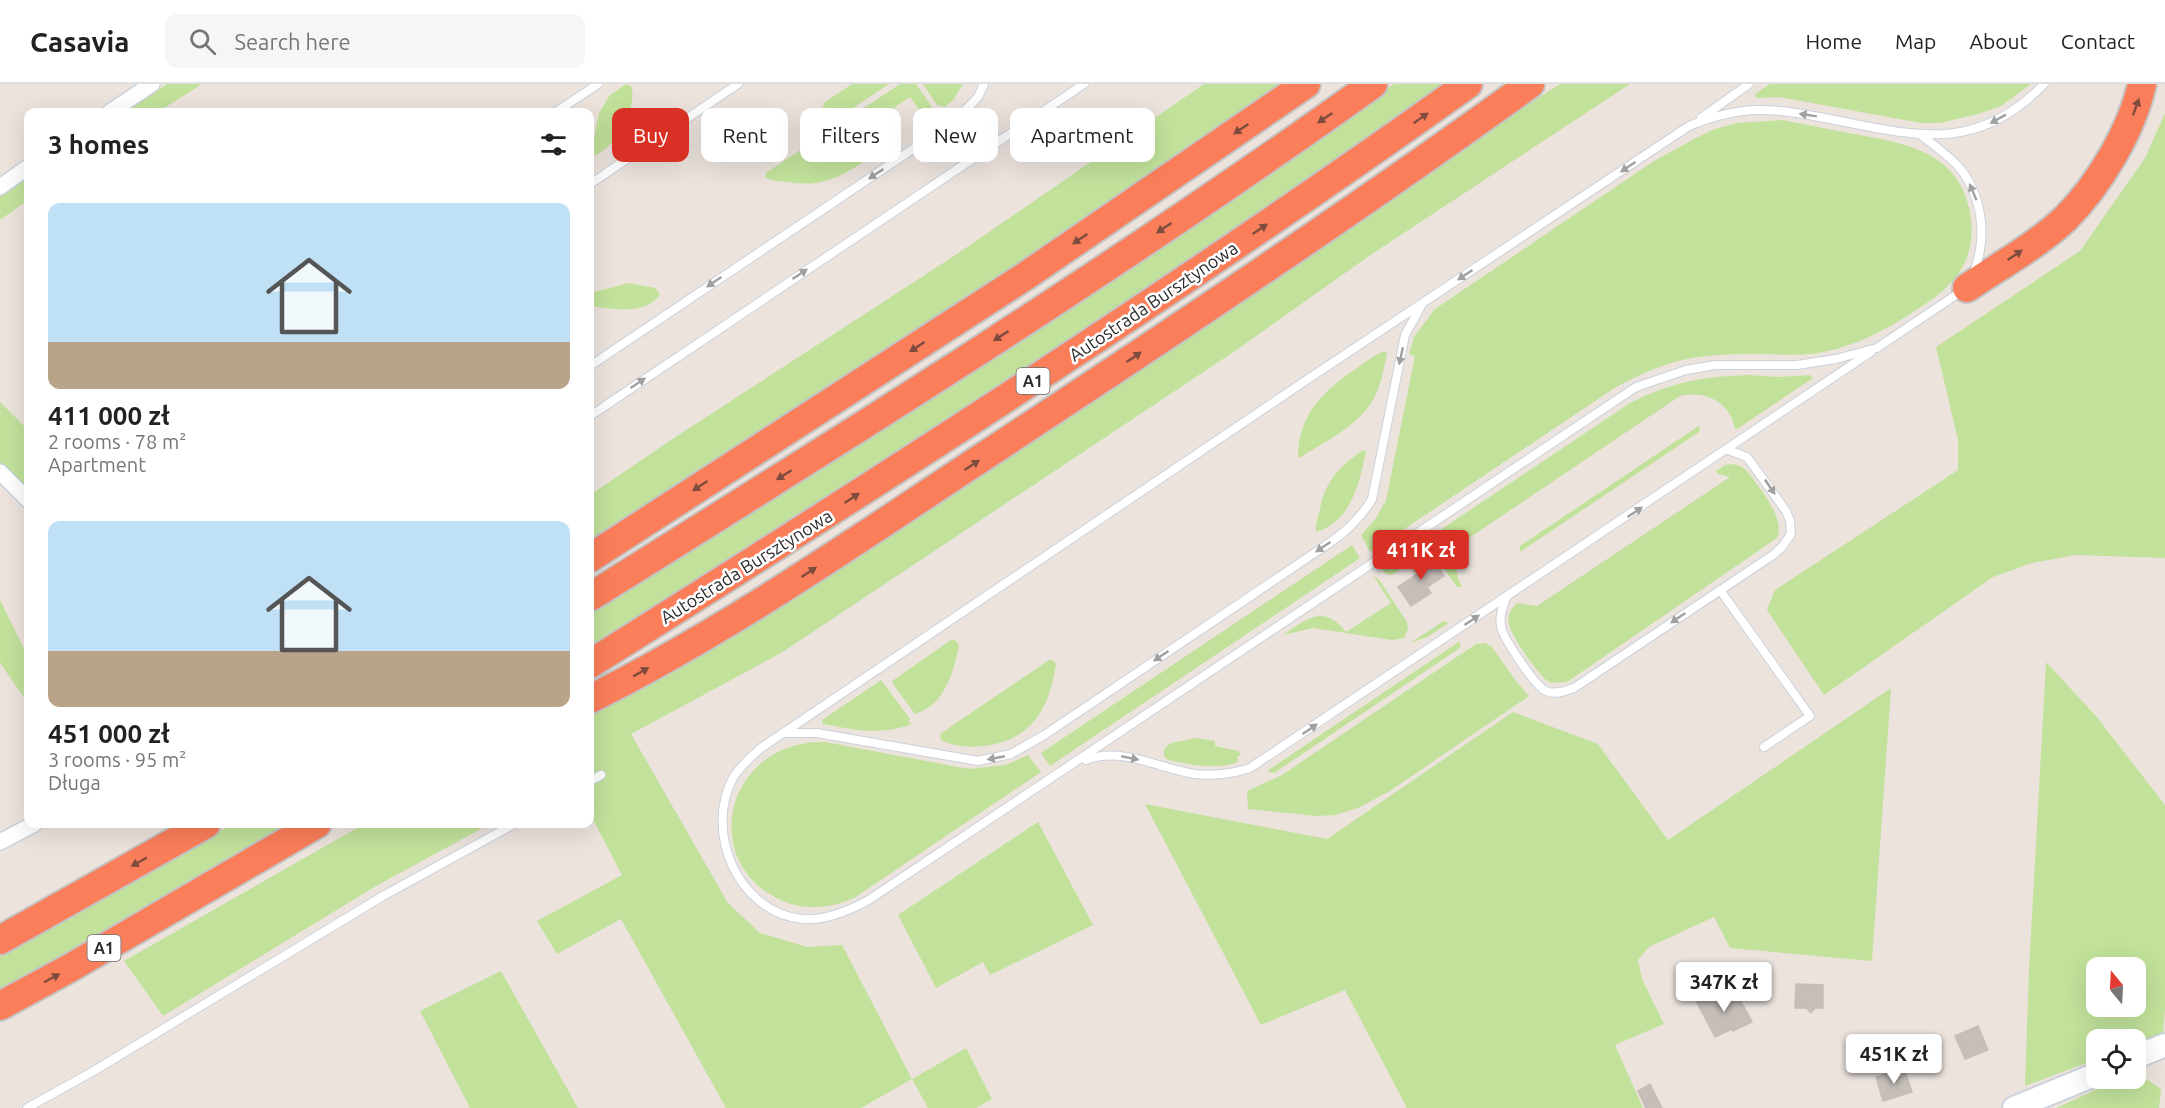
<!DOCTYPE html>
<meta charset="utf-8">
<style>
body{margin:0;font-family:Ubuntu,sans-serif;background:#f6f6f6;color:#222;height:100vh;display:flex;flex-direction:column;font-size:22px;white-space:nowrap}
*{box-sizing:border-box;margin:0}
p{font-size:20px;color:#767676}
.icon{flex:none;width:33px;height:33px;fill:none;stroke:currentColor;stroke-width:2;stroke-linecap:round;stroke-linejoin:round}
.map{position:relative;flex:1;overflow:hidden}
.side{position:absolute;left:24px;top:24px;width:570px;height:720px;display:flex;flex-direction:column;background:#fff;border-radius:12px;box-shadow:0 6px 24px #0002}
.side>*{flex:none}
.guide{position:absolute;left:612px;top:24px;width:570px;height:54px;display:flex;gap:12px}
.needle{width:39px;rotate:342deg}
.tools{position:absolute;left:2086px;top:873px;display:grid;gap:12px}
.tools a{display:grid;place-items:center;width:60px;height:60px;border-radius:12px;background:#fff;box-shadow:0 6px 24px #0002;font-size:30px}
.price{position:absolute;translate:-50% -51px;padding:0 14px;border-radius:6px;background:#fff;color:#222;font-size:20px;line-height:39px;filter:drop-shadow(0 2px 3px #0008)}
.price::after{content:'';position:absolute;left:50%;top:36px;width:18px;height:14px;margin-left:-9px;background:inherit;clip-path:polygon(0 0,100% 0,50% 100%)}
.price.on{background:#d93025;color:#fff}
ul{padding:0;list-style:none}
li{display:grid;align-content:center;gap:12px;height:318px;padding:0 24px}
li span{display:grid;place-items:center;height:186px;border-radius:12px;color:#555}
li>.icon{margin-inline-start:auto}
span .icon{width:108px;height:108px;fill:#fffc;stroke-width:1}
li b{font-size:26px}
h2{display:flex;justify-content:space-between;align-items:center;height:72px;padding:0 24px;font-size:26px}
.tag{padding:0 21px;border-radius:12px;background:#fff;box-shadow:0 6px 24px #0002;font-size:21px;line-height:54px}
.tag.on{background:#d93025;color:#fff}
header{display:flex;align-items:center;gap:36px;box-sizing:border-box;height:84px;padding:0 30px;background:#fff;border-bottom:2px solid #e0e0e0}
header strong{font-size:28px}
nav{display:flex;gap:33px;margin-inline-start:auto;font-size:21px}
.search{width:420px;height:54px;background:#f6f6f6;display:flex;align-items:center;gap:15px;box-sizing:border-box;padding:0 21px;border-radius:12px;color:#767676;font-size:22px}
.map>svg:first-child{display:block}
</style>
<header>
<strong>Casavia</strong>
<div class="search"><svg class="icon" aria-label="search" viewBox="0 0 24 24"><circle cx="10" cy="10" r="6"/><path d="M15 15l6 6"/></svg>Search here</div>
<nav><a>Home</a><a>Map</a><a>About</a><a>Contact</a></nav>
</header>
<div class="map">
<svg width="2165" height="1024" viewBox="0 0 2165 1024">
<rect width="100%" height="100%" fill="#ece3dd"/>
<path fill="#c2e29b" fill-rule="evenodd" d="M167 0H202L158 28H125Z
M626 0 631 2C639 23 614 66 593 72L591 69 599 29 605 19 610 11Z
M852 0H889L835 36 829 35 822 24 825 18Z
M900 0H916L939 33 931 39 928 38 910 13 865 43 873 61 871 73C842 92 824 104 788 98 780 97 771 97 765 93L766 89Z
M923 0H963L954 15 945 23 937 21Z
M1204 0H1290L590 463V411L674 354 957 170Z
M1394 0H1447L1066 262 590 565V527L671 477 1321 50Z
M1560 0H1630L1369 172 1238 265 781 569 631 650 728 819 760 849 807 863 842 861 912 995 966 964 992 1015 976 1024H928L912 995 861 1024H726L621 835 557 870 537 837 622 791 590 730V625Z
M1770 0H2031L2001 22 1978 30 1940 39H1921L1779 13 1756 14 1755 10Z
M2165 29V474L2075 471 2032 479 1993 493 1824 611 1767 526 1775 506 1958 386V356L1936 263 2080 167 2145 74Z
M1782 36C1806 41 1830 45 1854 50 1903 59 1959 67 1970 128 1979 183 1949 206 1907 232 1883 247 1856 261 1828 267 1806 273 1783 270 1760 270 1737 270 1715 270 1692 274 1665 279 1640 290 1616 303L1370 468 1361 451 1376 434 1386 416 1415 272 1409 270 1414 253 1435 225 1654 77 1694 55 1715 45 1737 39Z
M28 93V116L0 136V112Z
M629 199 655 204 660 210C647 232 611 225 590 222V209Z
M1385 267 1387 269C1384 283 1382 297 1376 310 1363 340 1327 356 1301 373H1298C1299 329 1323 307 1357 284 1366 278 1375 270 1385 267Z
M1751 291 1776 293 1810 291 1813 294 1737 345H1735C1730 318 1706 306 1680 312L1466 456C1454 471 1453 487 1462 503H1457L1431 465 1392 491 1386 490 1382 485 1630 319C1671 298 1705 292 1751 291Z
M0 318 28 346V406L0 379Z
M1697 343H1700L1699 348 1520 468V462Z
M1363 366 1366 368C1359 399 1352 437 1316 448 1315 441 1318 433 1320 425 1325 397 1340 382 1363 366Z
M1734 380 1742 383 1747 387C1759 403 1786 435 1777 454L1567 598 1552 599 1546 596C1536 586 1511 553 1509 540 1507 531 1511 525 1517 519L1537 522 1730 393 1718 390 1716 387 1725 381Z
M1352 461 1360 474 1050 682 1041 669Z
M1373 491 1380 497 1407 538 1408 545 1404 554 1392 556 1313 544 1283 551C1307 535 1323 519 1346 548L1391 519Z
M0 516 28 573V619L0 579Z
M1444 537 1449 539 1427 553 1410 559Z
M951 556H955L959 561C954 588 944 622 915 630L893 600 892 597Z
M1460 557V564L1274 689 1267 687Z
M1485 559 1492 563 1516 597 1529 612 1390 707 1358 724 1335 731 1316 732 1248 725 1247 707 1282 691 1476 560Z
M1049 576H1053L1056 580C1049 626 1031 657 982 662 970 664 951 662 941 656L940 650Z
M2046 578 2096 632 2165 721V925L2163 950 2136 960V956H2097V975L2025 1002 2029 885ZM2097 884H2136V922H2097Z
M881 596 910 635 908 637 912 640C879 652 856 646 823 640L822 636Z
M1891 604 1872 877 1730 864 1714 833 1649 863 1638 876 1642 895 1664 940 1615 961 1643 1024H1407L1345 906 1261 941 1145 720 1327 755 1513 628 1598 660 1668 756Z
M1196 654 1215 657V662L1238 667 1241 671 1237 673 1238 678C1214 686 1193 681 1168 676L1164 672V665L1171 659Z
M825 658 969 685 1006 681 1028 671 1041 688 854 814C831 824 806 827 783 817 695 779 727 655 825 658Z
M1038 738 1093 841 990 891 983 878 936 904 898 831Z
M232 740H297L0 906V870Z
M364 740H490L376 802 163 932 124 877Z
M501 887 578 1024H470L420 927Z
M2136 988 2161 1005 2159 1024H2056L2119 995 2136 994Z"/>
<path fill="#c5beb9" stroke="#c8beb7" stroke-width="1.5" d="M1431 472 1444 492 1427 503 1431 509 1411 522 1398 503 1417 490 1412 483Z
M1796 900 1823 901V924H1815L1811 929 1806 924H1795Z
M1709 908 1715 918 1736 908 1752 938 1733 947 1732 945 1715 953 1695 915Z
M1978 942 1988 966 1965 975 1955 952Z
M1904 984 1912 1008 1883 1017 1876 993Z
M1650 1000 1662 1024H1646L1638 1007Z"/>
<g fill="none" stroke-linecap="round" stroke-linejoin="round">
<g stroke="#cbd2dc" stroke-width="10">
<path id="lane" d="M556 28 598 0
M1701 34 1749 0
M1921 51C1934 61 1946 70 1957 81 1983 110 1988 155 1973 190
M590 100 738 0
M1962 207 1877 264 1836 275 1797 281H1715L1686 286 1636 303 867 817C848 827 825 837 802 835 738 828 704 748 733 694 740 682 751 673 761 664L1305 297 1689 42C1711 33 1731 27 1755 26 1776 25 1798 29 1819 33 1907 49 1973 74 2044 0
M590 282 956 36 978 13 984 0
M590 332 1084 0
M1720 506 1810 632 1764 663
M1506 514C1503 522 1499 532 1501 542 1502 553 1536 603 1546 607 1555 611 1566 607 1574 604L1773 471 1782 463 1791 450 1790 437 1786 427 1747 373 1728 366
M783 649H817L978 677 1011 670 1046 650 1322 464C1343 450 1359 437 1372 415L1405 251 1421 222
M1086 676C1123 662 1159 685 1195 690 1215 692 1232 690 1250 684L1871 268
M590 697 601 691
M27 1024 92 988 383 812 514 740"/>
</g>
<g stroke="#cbd2dc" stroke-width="18">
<path id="street" d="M110 28 152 0
M0 103 28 83
M0 388 28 416
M0 758 34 740"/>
</g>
<g stroke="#cbd2dc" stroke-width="26">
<path id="secondary" d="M2136 973 2165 961
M2014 1024 2097 990"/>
</g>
<g stroke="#c4c4c4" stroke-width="32">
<path id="highway" d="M1967 204C1999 182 2036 162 2065 135 2099 101 2132 46 2142 0
M590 474 1027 191 1306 0
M590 513C854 348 1119 182 1373 0
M590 580C887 393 1182 204 1468 0
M590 615C730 545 858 455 989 369 1171 249 1353 128 1530 0
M0 856 206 740
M0 922 70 884 317 740"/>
</g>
<use href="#lane" stroke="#fff" stroke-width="8"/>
<use href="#street" stroke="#fff" stroke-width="15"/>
<use href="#secondary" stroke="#fff" stroke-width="22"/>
<use href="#highway" stroke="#fb7e5a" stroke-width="28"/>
</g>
<defs><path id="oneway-solid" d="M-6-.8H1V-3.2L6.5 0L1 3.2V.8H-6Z" transform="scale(1.5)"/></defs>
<g fill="#7e4c3e">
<use href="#oneway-solid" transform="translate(2136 23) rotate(-70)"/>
<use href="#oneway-solid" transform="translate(1325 34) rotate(146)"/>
<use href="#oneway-solid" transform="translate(1421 34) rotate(-35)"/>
<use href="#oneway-solid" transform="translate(1241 45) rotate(146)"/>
<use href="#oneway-solid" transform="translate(1164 144) rotate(146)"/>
<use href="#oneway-solid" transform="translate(1260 145) rotate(-34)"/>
<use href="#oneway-solid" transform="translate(1080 155) rotate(146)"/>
<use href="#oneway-solid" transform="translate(2015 171) rotate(-34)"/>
<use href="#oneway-solid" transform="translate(1001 252) rotate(147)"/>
<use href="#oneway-solid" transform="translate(917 263) rotate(147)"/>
<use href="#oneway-solid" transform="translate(1134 273) rotate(-34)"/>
<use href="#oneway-solid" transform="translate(972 381) rotate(-33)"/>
<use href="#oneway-solid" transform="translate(784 391) rotate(148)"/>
<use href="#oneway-solid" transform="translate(700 402) rotate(147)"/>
<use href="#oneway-solid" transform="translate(852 414) rotate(-33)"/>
<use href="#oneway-solid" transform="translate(809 488) rotate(-33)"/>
<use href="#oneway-solid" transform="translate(641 588) rotate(-29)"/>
<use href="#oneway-solid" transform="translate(139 778) rotate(151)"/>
<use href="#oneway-solid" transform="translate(52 894) rotate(-28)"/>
</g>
<g fill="#a0a0a0">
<use href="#oneway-solid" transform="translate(1808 31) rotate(-171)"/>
<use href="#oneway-solid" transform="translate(1998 35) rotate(151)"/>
<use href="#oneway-solid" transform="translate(1628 83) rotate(146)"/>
<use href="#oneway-solid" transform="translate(876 90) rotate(146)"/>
<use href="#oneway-solid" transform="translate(1973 108) rotate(-113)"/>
<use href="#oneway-solid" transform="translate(800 190) rotate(-34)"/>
<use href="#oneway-solid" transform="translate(1465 191) rotate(146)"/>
<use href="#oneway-solid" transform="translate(714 198) rotate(146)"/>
<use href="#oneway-solid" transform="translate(1401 272) rotate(102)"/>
<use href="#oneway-solid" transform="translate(638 299) rotate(-34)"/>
<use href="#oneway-solid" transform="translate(1770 403) rotate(56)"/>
<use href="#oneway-solid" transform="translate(1635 428) rotate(-34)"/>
<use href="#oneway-solid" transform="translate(1323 463) rotate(146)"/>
<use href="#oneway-solid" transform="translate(1678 534) rotate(146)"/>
<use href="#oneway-solid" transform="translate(1472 536) rotate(-34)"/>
<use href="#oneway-solid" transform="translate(1161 572) rotate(146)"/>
<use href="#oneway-solid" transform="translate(1310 645) rotate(-34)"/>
<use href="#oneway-solid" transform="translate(996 674) rotate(169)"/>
<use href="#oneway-solid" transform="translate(1130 674) rotate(12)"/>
</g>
<g text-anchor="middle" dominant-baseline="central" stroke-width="5" stroke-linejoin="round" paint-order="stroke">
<g fill="#fff" stroke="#6b6b6b" stroke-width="1.5">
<rect x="1016.5" y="284" width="33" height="26" rx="4.5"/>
<rect x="87.5" y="851" width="33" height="26" rx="4.5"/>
</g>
<g font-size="16" font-weight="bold" fill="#2b2b2b">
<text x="1033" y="297">A1</text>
<text x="104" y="864">A1</text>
</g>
<g font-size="18" fill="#2b2b2b" stroke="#fff">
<text transform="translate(1153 217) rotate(-34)">Autostrada Bursztynowa</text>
<text transform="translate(746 482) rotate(-32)">Autostrada Bursztynowa</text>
</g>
</g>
</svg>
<div class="tools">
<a><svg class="needle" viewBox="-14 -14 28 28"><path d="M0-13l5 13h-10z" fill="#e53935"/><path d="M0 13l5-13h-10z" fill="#767676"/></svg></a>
<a><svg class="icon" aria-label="locate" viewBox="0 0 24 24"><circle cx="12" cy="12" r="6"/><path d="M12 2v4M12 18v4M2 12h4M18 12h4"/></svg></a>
</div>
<b class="price on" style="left:1421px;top:497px">411K zł</b>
<b class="price" style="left:1724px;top:929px">347K zł</b>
<b class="price" style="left:1894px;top:1001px">451K zł</b>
<div class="guide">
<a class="tag on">Buy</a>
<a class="tag">Rent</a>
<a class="tag">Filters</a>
<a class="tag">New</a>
<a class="tag">Apartment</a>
</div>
<section class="side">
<h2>3 homes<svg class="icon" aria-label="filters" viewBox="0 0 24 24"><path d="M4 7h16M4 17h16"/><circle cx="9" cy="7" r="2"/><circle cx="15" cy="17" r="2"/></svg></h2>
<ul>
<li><span style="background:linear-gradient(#bfe0f5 75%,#b9a48a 0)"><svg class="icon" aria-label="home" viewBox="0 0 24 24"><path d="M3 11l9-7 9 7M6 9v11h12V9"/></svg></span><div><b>411 000 zł</b><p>2 rooms · 78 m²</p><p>Apartment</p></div></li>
<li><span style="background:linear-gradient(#bfe0f5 70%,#b9a48a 0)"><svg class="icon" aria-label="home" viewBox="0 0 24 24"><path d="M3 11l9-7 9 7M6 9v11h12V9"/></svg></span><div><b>451 000 zł</b><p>3 rooms · 95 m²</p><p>Długa</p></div></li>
</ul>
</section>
</div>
